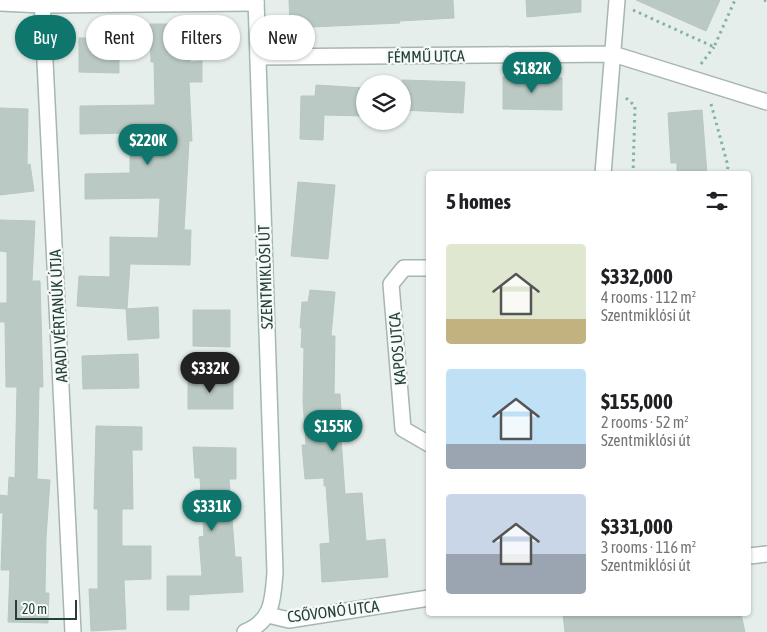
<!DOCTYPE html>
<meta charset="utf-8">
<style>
body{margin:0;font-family:"Asap Condensed",sans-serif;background:#f6f6f6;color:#202124;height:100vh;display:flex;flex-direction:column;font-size:19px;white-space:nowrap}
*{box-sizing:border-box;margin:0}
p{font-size:16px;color:#757577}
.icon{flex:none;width:28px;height:28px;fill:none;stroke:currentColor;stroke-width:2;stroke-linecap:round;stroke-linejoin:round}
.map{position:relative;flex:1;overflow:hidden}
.sheet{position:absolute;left:426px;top:171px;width:325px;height:445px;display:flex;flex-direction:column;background:#fff;border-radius:5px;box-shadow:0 1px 4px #0004}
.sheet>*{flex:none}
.guide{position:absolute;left:15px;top:15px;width:336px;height:45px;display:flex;gap:10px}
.tools{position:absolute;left:356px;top:75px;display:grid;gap:10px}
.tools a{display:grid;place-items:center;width:55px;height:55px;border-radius:50%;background:#fff;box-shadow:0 1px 4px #0004;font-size:25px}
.scale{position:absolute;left:15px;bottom:12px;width:62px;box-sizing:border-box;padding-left:5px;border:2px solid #244039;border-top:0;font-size:14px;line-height:18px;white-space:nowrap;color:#244039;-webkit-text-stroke:4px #f6faf8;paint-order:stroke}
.price{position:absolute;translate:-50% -42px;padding:0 11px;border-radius:18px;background:#0f766e;color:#fff;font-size:16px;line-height:32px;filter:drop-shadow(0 1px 2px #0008)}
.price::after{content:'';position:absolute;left:50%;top:30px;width:15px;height:11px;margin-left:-8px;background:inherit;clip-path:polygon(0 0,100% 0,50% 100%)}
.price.active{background:#222;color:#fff}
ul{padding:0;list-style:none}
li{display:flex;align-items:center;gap:15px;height:125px;padding:0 20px}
li span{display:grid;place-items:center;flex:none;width:140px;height:100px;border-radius:5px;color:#555}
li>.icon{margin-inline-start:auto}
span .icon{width:60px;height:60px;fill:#fffc;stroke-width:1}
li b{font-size:21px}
h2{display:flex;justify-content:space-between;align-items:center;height:60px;padding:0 20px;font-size:21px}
.chip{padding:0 18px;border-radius:22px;background:#fff;box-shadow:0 1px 4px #0004;font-size:18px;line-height:45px}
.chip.active{background:#0f766e;color:#fff}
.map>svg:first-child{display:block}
</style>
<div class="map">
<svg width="767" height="632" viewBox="0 0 767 632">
<rect width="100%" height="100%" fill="#e5eeea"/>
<path fill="#bac9c3" stroke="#b7c8c1" d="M289 0H453L454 18 399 21 400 23 290 28Z
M526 0H581V12L527 17Z
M636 0H720L706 31Z
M150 24H190V62L202 61V82H189L192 141H189L184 230H191L190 265 130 264 127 309 77 306 79 276 110 277V237L158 238 160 198 85 199V174L130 173V133L80 134V106L155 105 154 62H151Z
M79 38H119V73L79 72Z
M503 77 562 78V110L503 109Z
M402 80 465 82 463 113 402 110Z
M316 85 365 88V116L324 115 323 140 300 139 301 96H315Z
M0 108 28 109 27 165 30 164 34 191 0 195Z
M702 110 707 174H677V163H671L668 113Z
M298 182 335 185 328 259 291 256Z
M0 220 35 221 32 281H40L43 387H39L37 479 50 480 46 538 45 593H49L48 623 8 622 10 570H1L3 513H0V495L8 496 9 477 15 478 17 387H6L5 322H0V303H7V252L0 251Z
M310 290 335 292 331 336H335L334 394H340L343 438H341L345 494 362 493 366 541 385 539 388 577 322 582 320 544 330 543 326 486H324V478L305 479 302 445H306L303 401 304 348 301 347 302 328H300L302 302H308Z
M158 307 159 338 128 340 126 309Z
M193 310H230V347L193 346Z
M138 354 139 388 83 389 82 356Z
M188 379H233V409H188Z
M96 426 142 427V450H132L133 509H122V546H151V579L124 580 126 629 91 631 89 589H98V509H94Z
M193 447 236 448V479H229L235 557H241L243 592 189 595V610H167V576H202L199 537 204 536 200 478H195Z
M563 614H741L745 632H565Z"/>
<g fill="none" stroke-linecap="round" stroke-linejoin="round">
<g stroke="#a7b6b1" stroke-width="18">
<path id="street" d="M42 0 73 632
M0 3 42 5 256 3
M258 57 613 54 767 102
M603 174 617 0
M429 268H404L391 284 403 429 429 444
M749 556 767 554
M268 615 289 620 429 598"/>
</g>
<g stroke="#a3b9b2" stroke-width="18">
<path id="secondary" d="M245 632C273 621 273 599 275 572L256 0"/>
</g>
<path stroke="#86b1a5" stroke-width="3" stroke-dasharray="2.5 4" stroke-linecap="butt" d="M764 0 767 1
M633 10 714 47 735 0
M701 64 714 47
M626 98 635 106 633 174
M711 104 728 166 727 174"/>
<use href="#street" stroke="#fff" stroke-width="15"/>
<use href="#secondary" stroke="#fff" stroke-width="15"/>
</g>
<g text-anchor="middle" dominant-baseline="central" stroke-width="4.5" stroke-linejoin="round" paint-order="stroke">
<g font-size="16" fill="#244039" stroke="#f6faf8">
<text transform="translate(426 56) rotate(-1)">FÉMMŰ UTCA</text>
<text transform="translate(265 277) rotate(-92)">SZENTMIKLÓSI ÚT</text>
<text transform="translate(58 316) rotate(-93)">ARADI VÉRTANÚK ÚTJA</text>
<text transform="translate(397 349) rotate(-95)">KAPOS UTCA</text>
<text transform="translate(333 611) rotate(-7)">CSŐVONÓ UTCA</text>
</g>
</g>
</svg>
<div class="tools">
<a><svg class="icon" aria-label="layers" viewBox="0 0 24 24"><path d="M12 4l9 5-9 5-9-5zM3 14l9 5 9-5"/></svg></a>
</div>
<div class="scale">20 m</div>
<b class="price" style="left:532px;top:94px">$182K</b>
<b class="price" style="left:148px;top:166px">$220K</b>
<b class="price active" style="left:210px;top:394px">$332K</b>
<b class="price" style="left:333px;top:452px">$155K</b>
<b class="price" style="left:212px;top:532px">$331K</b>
<div class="guide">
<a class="chip active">Buy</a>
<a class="chip">Rent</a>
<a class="chip">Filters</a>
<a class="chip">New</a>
</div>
<section class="sheet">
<h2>5 homes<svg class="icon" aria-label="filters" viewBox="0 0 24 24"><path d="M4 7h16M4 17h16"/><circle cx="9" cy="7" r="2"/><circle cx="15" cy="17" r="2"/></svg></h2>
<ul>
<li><span style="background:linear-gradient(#dfe7d0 75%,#c2b280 0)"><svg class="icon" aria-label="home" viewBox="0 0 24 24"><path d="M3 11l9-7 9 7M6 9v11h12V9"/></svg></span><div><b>$332,000</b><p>4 rooms · 112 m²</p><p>Szentmiklósi út</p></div></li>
<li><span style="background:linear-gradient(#bfe0f5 75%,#9aa5b1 0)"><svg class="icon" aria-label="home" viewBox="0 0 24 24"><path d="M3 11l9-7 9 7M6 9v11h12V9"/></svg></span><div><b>$155,000</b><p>2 rooms · 52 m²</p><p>Szentmiklósi út</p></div></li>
<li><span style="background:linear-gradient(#c9d6e8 60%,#9aa5b1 0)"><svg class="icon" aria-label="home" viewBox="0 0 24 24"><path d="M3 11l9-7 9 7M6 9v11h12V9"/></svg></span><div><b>$331,000</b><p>3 rooms · 116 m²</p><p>Szentmiklósi út</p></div></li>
</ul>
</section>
</div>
